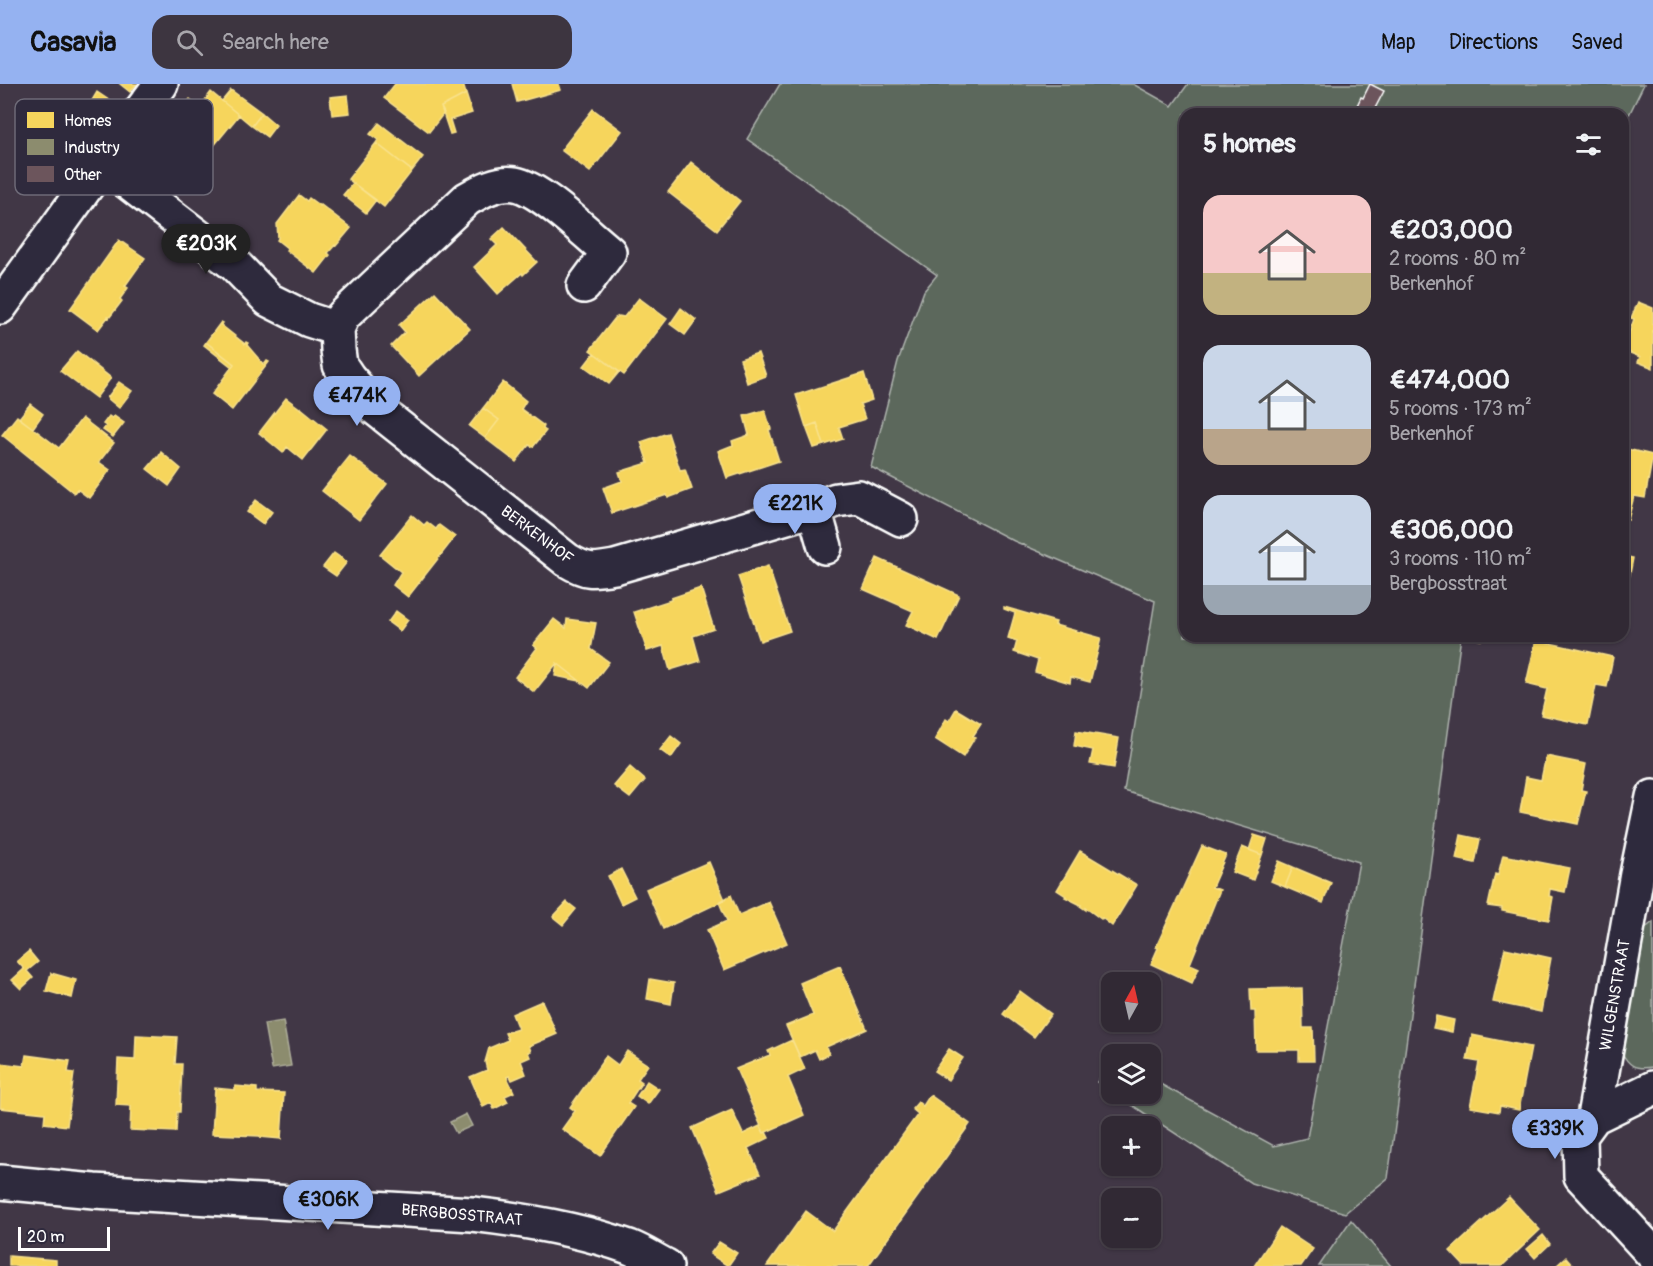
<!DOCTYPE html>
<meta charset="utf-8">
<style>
body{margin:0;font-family:Pangolin,sans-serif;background:#3d3540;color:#f1f3f6;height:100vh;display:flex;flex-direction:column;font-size:22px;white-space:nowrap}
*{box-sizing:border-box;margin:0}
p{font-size:20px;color:#a8a6ac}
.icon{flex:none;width:33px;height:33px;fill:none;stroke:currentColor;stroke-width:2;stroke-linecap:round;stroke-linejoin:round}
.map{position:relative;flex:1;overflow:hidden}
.panel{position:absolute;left:1179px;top:24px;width:450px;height:534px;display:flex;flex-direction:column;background:#312934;border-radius:18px;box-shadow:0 2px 4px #0004,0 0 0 2px #4c454f}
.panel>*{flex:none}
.needle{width:39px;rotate:8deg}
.fabs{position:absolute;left:1101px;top:888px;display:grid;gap:12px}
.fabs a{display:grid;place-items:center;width:60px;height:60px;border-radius:12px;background:#312934;box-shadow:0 2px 4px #0004,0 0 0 2px #4c454f;font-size:30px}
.scale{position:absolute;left:18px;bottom:15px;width:92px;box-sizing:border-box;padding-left:6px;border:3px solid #fff;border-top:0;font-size:16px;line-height:21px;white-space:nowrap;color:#fff;-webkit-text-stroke:4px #2f2a3d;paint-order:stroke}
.price{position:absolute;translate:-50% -51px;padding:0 14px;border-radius:21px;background:#95b2f1;color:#111;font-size:20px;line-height:39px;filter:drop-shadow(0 2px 3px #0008)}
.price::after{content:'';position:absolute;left:50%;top:36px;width:18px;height:14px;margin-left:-9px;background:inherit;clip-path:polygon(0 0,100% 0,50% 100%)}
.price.active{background:#222;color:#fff}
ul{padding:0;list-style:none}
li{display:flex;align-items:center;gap:18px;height:150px;padding:0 24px}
li span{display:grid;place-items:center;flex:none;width:168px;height:120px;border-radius:18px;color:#555}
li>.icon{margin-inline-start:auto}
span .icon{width:72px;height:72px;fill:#fffc;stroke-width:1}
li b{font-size:26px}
h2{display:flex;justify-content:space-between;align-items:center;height:72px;padding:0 24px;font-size:26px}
header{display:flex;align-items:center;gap:36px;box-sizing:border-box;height:84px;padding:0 30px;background:#95b2f1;color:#111}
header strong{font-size:28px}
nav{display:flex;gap:33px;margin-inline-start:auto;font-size:21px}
.search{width:420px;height:54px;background:#3d3540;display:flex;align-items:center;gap:15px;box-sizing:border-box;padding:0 21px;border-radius:18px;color:#a8a6ac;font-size:22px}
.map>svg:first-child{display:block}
</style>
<header>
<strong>Casavia</strong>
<div class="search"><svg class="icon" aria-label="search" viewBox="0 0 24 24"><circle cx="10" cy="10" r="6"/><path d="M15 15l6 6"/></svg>Search here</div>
<nav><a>Map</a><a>Directions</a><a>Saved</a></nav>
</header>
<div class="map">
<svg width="1653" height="1182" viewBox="0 0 1653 1182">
<rect width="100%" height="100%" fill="#413746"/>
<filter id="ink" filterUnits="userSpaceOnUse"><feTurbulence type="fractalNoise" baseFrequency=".0167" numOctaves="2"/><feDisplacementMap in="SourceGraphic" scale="12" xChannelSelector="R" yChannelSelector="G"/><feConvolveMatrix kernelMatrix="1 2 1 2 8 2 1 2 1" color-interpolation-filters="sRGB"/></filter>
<g filter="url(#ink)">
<path fill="#5c685c" stroke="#aeb4ae" stroke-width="1.5" d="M780 0H1133L1172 22 1188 0H1644L1623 43V30H1185V552H1461L1388 1094 1345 1129 1251 1099 1115 1010H1150L1151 995 1274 1062 1307 1054 1359 778 1124 707 1155 517 1014 457 871 383 898 277 924 207 937 191 747 55Z
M1653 838V983C1634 986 1629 982 1620 966L1643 846Z
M1111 978V1007L1097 998Z
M1351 1136 1391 1182H1319Z"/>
<path fill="#f6d55c" stroke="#f9e28d" stroke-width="1.5" d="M120 0H137L130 8Z
M395 0H463L466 10 441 23 444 29 429 48 384 14Z
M512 0H559L561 6 517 18Z
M231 6 262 29 252 42 222 17Z
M97 8 122 25 113 38 91 18Z
M211 8 239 31 203 75 181 57 185 52 171 40 190 15 200 23Z
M466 10 472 29 450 36 454 49 450 50 441 23Z
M348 11 350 29 332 31 330 13Z
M593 25 622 47 590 88 561 66Z
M262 29 276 41 267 53 252 42Z
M379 39 423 73 412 87 376 59 378 56 370 50Z
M376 59 412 87 384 123 348 95Z
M691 78 740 117 717 146 668 108Z
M353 99 376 116 366 129 343 111Z
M299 111 307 117 309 114 320 122 321 121 351 144 336 162 335 161 328 169 330 171 316 189 286 166 287 164 277 156 278 154 277 140Z
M504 143 537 178 523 191 522 189 498 210 474 183 497 161 491 155Z
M119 156 145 174 125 202 128 204 120 215 122 217 109 234 108 233 98 246 70 225Z
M435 208 470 245 419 292 391 262 405 248 399 241Z
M639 214 667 235 624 291 590 266 615 234 619 232 624 233Z
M1638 218 1653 224V284L1638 278 1640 273 1623 266 1634 235 1631 234Z
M681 224 696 236 685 251 670 240Z
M221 238 223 239 221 241 245 260 246 258 248 259 247 261 264 281 267 277 269 278 232 326 212 310 234 280 206 258Z
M206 258 234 280 232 283 204 261Z
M77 267 111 294 96 314 60 287Z
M594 269 619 288 609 300 584 282Z
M758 269 766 292 747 299 740 275Z
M864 289 872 316 860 320 865 335 839 343 843 355 824 361 817 339 806 343 796 311Z
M119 298 132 307 119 324 107 314Z
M503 298 526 317 521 325 544 342 543 345 546 347 533 363 529 361 516 378 485 354 499 336 483 324Z
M286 314 301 325V324L327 345 303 376 287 363 283 369 259 349Z
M30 320 43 330 33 344 19 334Z
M483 324 499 336 485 354 469 342Z
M765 326 771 345 769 346 779 377 727 394 718 367 733 361 732 357 749 351 744 332Z
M17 332 59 364 82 334 114 359 99 378 110 386 89 414 77 405 74 409 2 351Z
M109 332 112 334 114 332 124 339 113 353 103 346 106 342 103 340Z
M817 339 824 361 814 364 806 343Z
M1623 342 1627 343 1624 360H1623Z
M668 349 680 386 685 385 692 405 668 414 667 411 612 429 603 404 622 397 619 388 648 379 641 358Z
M1627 365 1653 371 1645 414 1634 412 1628 436 1623 435V368H1626Z
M161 368 181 385 169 402 147 385 157 373 158 374Z
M350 372 387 400 359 436 322 407Z
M256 416 272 428 263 440 247 428Z
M412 431 424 441 427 438 436 445 439 441 455 453 408 513 393 501 401 488 380 471Z
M334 469 347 478 336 492 323 483Z
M1623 472 1633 474 1629 495 1623 494Z
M877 474 959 511 938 556 906 541 913 527 863 505Z
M768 482 790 547 760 557 738 492Z
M701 504 714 545 693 552 700 577 670 586 663 562 647 567 634 528 671 516V514Z
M1004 523 1056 538 1055 541 1101 554 1090 598 1071 593 1070 599 1035 588 1038 576 1014 568 1017 557 1008 554 1015 529 1004 525Z
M396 527 408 536 400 547 388 538Z
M554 535 566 544 567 535 596 539 591 565 609 578 589 604 557 579 534 608 515 593 537 564 533 561Z
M1462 552H1482L1481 556Z
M1536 556 1613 573 1607 603 1596 601 1588 641 1541 631 1547 605 1526 600Z
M557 579 580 597 555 592Z
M956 625 981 640 973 652 975 653 963 673 935 655 946 635 949 637Z
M1076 647 1119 654 1114 684 1090 680 1093 666 1074 662Z
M671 652 681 660 671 674 660 666Z
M1546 672 1586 680 1581 706 1586 707 1578 740 1520 728 1526 693 1541 696Z
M630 683 645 696 630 714 614 702Z
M1254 751 1267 755 1262 771 1249 766Z
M1461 751 1480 755 1475 779 1456 775Z
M1202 762 1226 771 1212 803 1220 806 1190 880 1199 884 1192 899 1151 880 1158 864 1156 863Z
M1242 763 1262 771 1253 796 1232 788Z
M1080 767 1137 801 1112 842 1102 834 1101 835 1086 824V826L1080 822 1081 821 1065 813 1066 812 1057 806Z
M1503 771 1570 784 1565 808 1550 805 1549 812 1553 813 1549 836 1502 827V824L1488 822 1495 790 1498 791Z
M1279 777 1293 783 1285 803 1271 797Z
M709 778 725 816 663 845 646 805Z
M1293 783 1331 799 1323 819 1285 803Z
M621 785 635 813 621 820 608 792Z
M731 811 739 831 769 818 787 859 724 886 707 846 727 837 719 818Z
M567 818 576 825 563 841 553 833Z
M1505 864 1551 874 1541 928 1493 918Z
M29 867 38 878 27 887 33 894 21 905 12 896 24 885 17 877Z
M840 882 867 945 826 963 829 970 819 975 815 966 800 973 786 942 813 931 800 899Z
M51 889 76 896 72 914 46 907Z
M650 895 674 899 671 920 647 915Z
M1302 904 1303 944H1313L1314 977H1299V966H1256L1255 927H1251L1250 905Z
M1020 907 1051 930 1034 953 1003 930Z
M542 917 557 950 529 962 531 967 528 968 530 973 521 977 526 990 512 996 510 992 507 993 514 1008 505 1012 508 1018 494 1025 491 1019 483 1023 470 993 487 986 485 978 489 964 508 956 505 949 518 945 512 930Z
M1436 932 1454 936 1452 948 1433 944Z
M136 951 177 953 175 980H182L180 1028H177L176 1048 130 1046 131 1022 116 1021 118 975 135 976Z
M1472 951 1531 963 1519 1026 1500 1022 1499 1028 1470 1023 1479 978 1467 976Z
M792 956 805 985 788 993 804 1031 764 1049 736 985 770 971 768 967Z
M949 965 963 974 948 996 934 987Z
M627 967 648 981 638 995 642 998 628 1019 634 1023 600 1072 562 1045 575 1027 570 1023 606 972 618 981Z
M26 971 70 977 68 988 74 989 67 1042 44 1039 45 1029 0 1024 1 979 24 982Z
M647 997 659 1005 648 1020 637 1012Z
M235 1002 257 1004V1008L284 1009 281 1055 260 1053V1052L212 1050 215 1004 235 1006Z
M930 1011 970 1040 868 1182H767L806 1127 833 1147 918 1030 912 1025 918 1018 923 1022Z
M732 1026 743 1050 760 1042 764 1049 766 1048 769 1054 748 1064 760 1090 719 1107 692 1044Z
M1509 1113 1540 1146 1502 1182H1464L1450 1167Z
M1280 1143 1313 1165 1301 1182H1254Z
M1543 1151 1550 1160 1535 1174 1527 1165Z
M719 1158 737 1169 728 1182 710 1170Z
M9 1172 56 1176V1182H9Z
M1566 1173 1574 1182H1556Z"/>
<path fill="#8c8c6e" stroke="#aeae9a" stroke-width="1.5" d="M283 937 291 982 272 985 264 940Z
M466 1030 472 1042 456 1049 450 1038Z"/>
<path fill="#6c555c" stroke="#fff" stroke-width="1.5" d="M1370 0 1384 7 1372 30H1357L1354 28 1361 13 1363 14Z"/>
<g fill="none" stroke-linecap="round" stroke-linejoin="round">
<g stroke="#fff" stroke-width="38">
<path id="minor" d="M104 80 235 181 269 216 309 236 337 245
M584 202 609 168C588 151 540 104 515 100 498 97 481 107 467 115L343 232 337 245 338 266 340 281 348 293 375 324 567 476C587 488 592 487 615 483L814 425 836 416 859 413 901 435
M0 223 134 36 161 0
M814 425 825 463
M1653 1004 1594 1033 1580 1052 1581 1092 1653 1170
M1594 1033 1637 790 1653 713
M0 1098 94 1107 472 1130C525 1136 578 1145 629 1163 642 1168 654 1176 666 1182"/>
</g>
<use href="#minor" stroke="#2f2a3d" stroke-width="33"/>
</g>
</g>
<g text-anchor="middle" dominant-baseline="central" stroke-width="6" stroke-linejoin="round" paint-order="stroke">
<g font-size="16" fill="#fff" stroke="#2f2a3d">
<text transform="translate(537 451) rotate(37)">BERKENHOF</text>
<text transform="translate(1615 911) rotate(-80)">WILGENSTRAAT</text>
<text transform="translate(462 1131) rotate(5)">BERGBOSSTRAAT</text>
</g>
</g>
<rect x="15" y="15" width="198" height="96" rx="9" fill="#2f2a3d" stroke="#6d6a77" stroke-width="1.5"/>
<rect x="27" y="28" width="27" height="16" fill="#f6d55c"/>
<rect x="27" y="55" width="27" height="16" fill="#8c8c6e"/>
<rect x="27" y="82" width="27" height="16" fill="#6c555c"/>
<g font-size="16" fill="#fff">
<text x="64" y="42">Homes</text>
<text x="64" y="69">Industry</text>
<text x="64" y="96">Other</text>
</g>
</svg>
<div class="fabs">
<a><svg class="needle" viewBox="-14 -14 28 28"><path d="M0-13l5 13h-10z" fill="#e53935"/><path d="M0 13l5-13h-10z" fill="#a8a6ac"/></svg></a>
<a><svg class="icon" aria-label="layers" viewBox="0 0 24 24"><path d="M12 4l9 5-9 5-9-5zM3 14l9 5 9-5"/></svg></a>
<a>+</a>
<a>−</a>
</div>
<div class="scale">20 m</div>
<b class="price active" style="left:206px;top:191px">€203K</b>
<b class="price" style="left:357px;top:343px">€474K</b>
<b class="price" style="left:795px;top:451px">€221K</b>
<b class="price" style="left:1555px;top:1076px">€339K</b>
<b class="price" style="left:328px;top:1147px">€306K</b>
<section class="panel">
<h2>5 homes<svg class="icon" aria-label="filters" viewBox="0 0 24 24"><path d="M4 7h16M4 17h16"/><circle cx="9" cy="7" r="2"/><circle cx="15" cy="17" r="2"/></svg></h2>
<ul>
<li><span style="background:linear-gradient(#f6c9c9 65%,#c2b280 0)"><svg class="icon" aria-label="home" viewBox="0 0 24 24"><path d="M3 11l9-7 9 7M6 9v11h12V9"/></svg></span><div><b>€203,000</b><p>2 rooms · 80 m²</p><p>Berkenhof</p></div></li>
<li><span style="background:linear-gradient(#c9d6e8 70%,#b9a48a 0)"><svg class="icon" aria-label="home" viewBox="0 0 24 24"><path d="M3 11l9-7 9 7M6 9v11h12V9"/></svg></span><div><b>€474,000</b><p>5 rooms · 173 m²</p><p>Berkenhof</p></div></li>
<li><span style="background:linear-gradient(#c9d6e8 75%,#9aa5b1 0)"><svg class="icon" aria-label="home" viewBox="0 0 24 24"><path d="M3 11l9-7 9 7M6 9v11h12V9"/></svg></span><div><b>€306,000</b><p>3 rooms · 110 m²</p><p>Bergbosstraat</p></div></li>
</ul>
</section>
</div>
